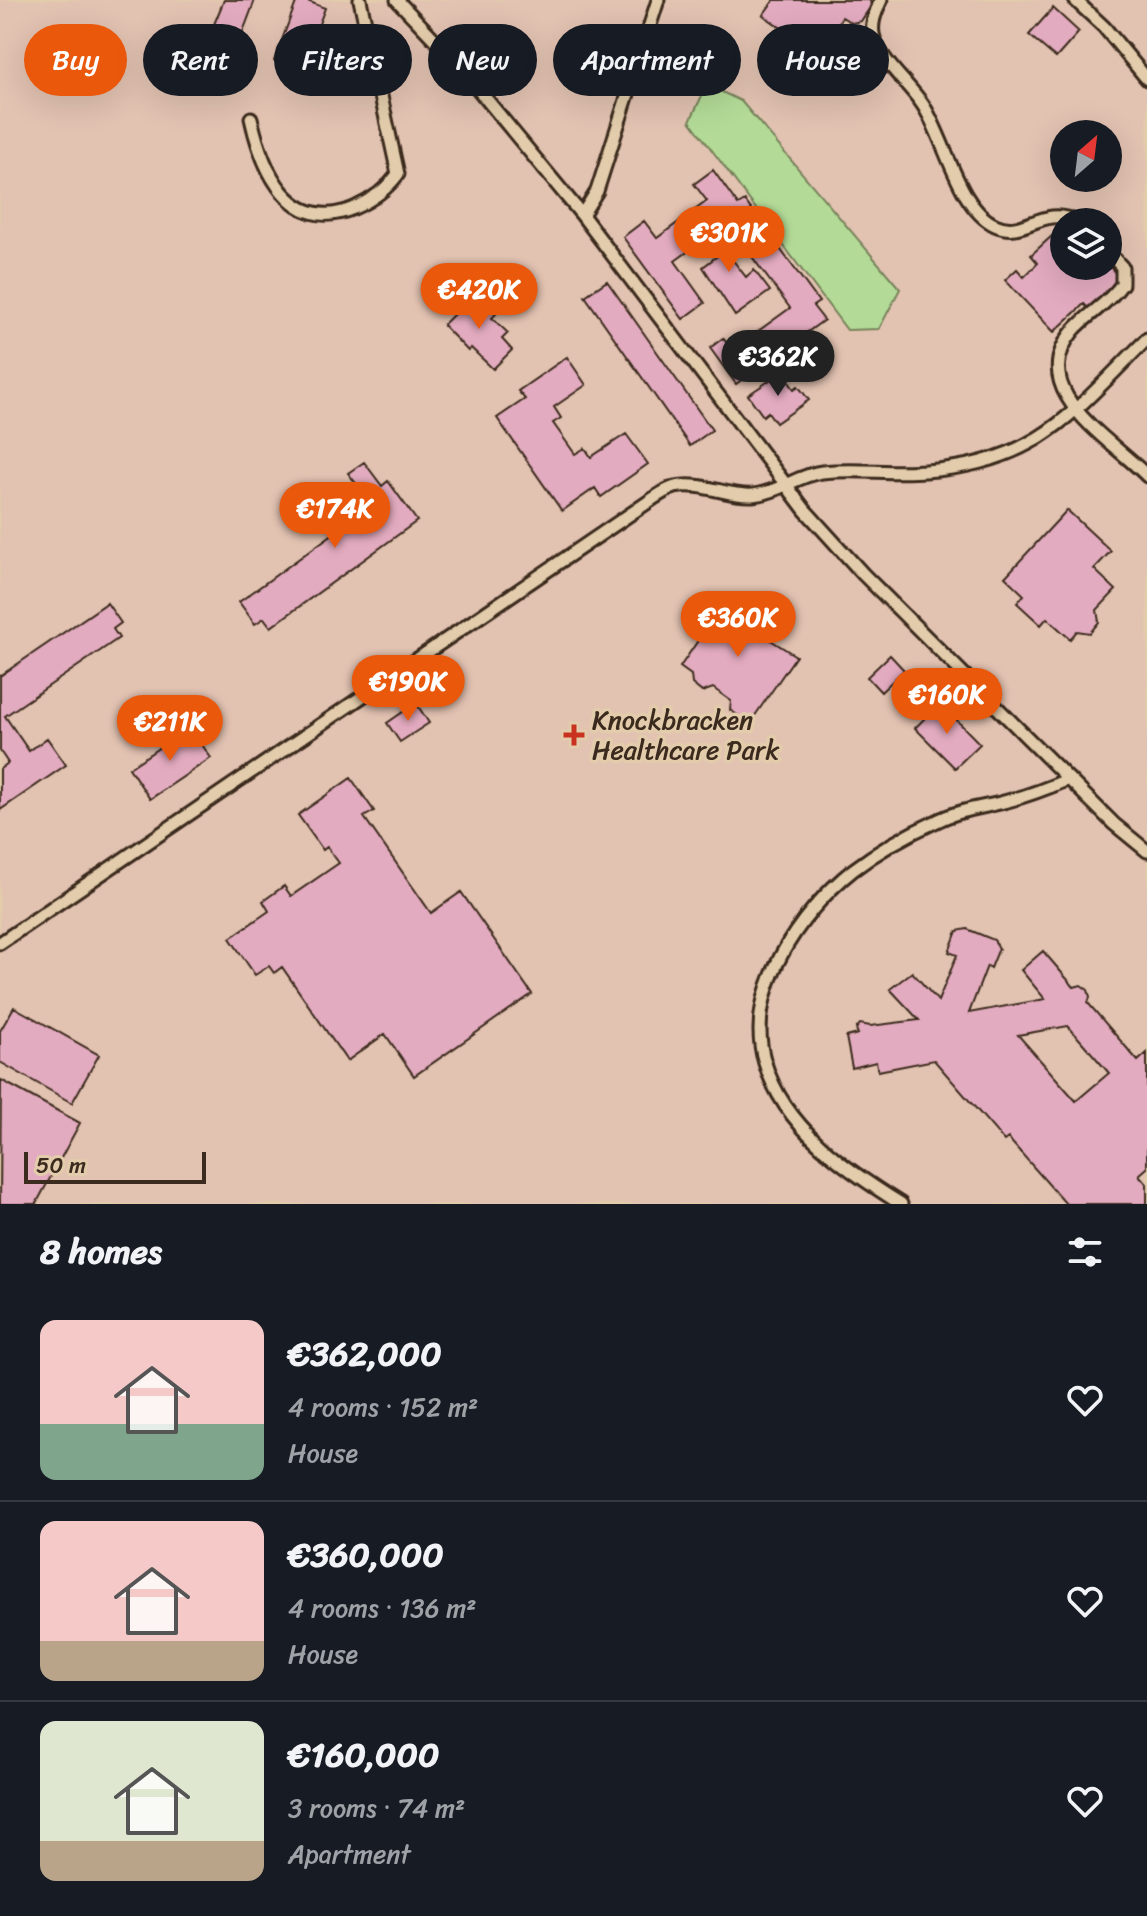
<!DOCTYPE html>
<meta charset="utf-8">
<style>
body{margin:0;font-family:Sriracha,sans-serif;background:#242831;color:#f1f3f6;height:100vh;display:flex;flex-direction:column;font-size:30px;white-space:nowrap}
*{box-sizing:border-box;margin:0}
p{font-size:26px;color:#9ea1a6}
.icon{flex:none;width:44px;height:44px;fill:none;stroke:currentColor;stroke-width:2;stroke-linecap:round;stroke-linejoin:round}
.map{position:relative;height:1204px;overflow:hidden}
.details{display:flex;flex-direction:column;background:#171b24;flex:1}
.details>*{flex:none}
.top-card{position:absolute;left:24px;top:24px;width:1100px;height:72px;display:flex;gap:16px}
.needle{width:52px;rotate:28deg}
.fabs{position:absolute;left:1050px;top:120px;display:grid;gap:16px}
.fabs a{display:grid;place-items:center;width:72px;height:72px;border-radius:50%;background:#171b24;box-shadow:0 8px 32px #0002;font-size:40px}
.scale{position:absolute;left:24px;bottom:20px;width:182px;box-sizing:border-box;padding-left:8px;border:4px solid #3b2a1e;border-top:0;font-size:22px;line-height:28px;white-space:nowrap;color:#3b2a1e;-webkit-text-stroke:6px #e2ccab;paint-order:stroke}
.price{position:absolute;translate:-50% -68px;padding:0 18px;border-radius:28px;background:#ea580c;color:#fff;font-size:26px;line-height:52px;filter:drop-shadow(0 2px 4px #0008)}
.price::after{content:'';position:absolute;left:50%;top:48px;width:24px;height:18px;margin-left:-12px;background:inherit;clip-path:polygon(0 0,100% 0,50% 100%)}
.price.active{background:#222;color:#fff}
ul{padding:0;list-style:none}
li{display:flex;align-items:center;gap:24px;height:200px;padding:0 40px}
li+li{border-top:2px solid #363941}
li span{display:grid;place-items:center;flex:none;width:224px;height:160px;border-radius:16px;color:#555}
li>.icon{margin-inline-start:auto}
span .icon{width:96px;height:96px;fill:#fffc;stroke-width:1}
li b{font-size:34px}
h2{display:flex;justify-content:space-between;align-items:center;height:96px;padding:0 40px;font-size:34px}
.pill{padding:0 28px;border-radius:36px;background:#171b24;box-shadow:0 8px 32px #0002;font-size:28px;line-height:72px}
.pill.active{background:#ea580c;color:#fff}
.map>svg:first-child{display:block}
</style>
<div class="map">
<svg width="1147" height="1204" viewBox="0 0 1147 1204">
<rect width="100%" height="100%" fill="#e2ccab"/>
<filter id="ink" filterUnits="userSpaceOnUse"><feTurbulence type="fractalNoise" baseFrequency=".0125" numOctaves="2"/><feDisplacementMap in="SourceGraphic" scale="16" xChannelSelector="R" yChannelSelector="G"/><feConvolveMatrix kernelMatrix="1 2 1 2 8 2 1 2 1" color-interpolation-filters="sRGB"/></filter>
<g filter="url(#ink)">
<path fill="#e2c2b1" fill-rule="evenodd" d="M0 0H1147V1204H0ZM1064 134H1108V178H1064ZM1064 222H1108V266H1064Z"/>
<path fill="#b3db97" stroke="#77825a" stroke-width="2" d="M707 85 741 101 900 289 879 329 847 330 690 121Z"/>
<path fill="#e3abbf" stroke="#3b2a1e" stroke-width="2" fill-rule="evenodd" d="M224 0H255L238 45 210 34Z
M297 0H305L325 8 301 71 274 61Z
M774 0H870L871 6 861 21 852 23 842 17 817 53 763 15Z
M1053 8 1079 32 1056 58 1029 35Z
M713 170 738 205 745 201 819 302 813 306 824 320 736 384 710 348 723 338 732 350 790 308 727 223 675 261 705 303 683 319 623 237 644 221 657 238 707 201 694 184Z
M1053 235 1064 247V266L1108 265 1121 279 1089 309 1084 304 1054 332 1005 280 1017 269 1024 277 1038 263 1031 255Z
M725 250 746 277 754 270 770 291 735 316 703 267Z
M607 281 712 430 690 446 585 296Z
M475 293 496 314 492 318 508 333 502 339 512 350 493 369 471 348 468 351 443 325Z
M567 357 586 385 554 407 561 418 553 423 575 454 585 448 591 457 626 434 648 464 601 497 595 488 562 511 497 418 525 399 518 391Z
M782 372 794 389 798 386 809 400 776 423 768 412 763 416 748 395Z
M364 462 382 486 388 481 417 521 271 627 264 618 255 624 239 602 356 517 342 498 358 486 348 473Z
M1067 510 1111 551 1094 569 1116 590 1097 610 1099 622 1090 633 1077 631 1070 639 1047 618 1041 625 1017 603 1024 595 1005 577Z
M729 595 777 627 769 639 796 656 754 717 745 720 730 710 731 701 713 688 702 692 692 684 691 675 680 667Z
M107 603 121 623 113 629 119 638 5 716 29 751 47 738 66 765 0 810V769L8 763 0 751V676Z
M890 655 904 670 881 692 867 677Z
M416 703 429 723 400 742 387 723Z
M940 703 980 744 955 768 915 728Z
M190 727 211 758 150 799 129 768Z
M351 778 374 811 364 817 431 913 461 892 532 994 414 1076 385 1034 347 1061 282 967 274 973 269 966 255 975 230 938 269 911 263 901 284 886 291 896 339 863 327 847 323 850 298 815Z
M967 929 994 940 999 948 991 968 987 966 969 1013 1045 999 1021 970 1043 951 1074 987 1081 985 1088 990 1090 997 1088 1003 1138 1061 1147 1053V1168L1139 1175 1147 1184V1204H1066L1008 1138 1004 1141 934 1060 878 1071 876 1062 852 1068 846 1037 858 1034 856 1029 860 1024 870 1026 919 1020 890 989 912 972 938 1001 957 955 949 952 957 931ZM1068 1026 1109 1073 1076 1101 1018 1035Z
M14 1007 99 1055 72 1103 0 1062V1031Z
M1 1080 80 1123 36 1204H0Z"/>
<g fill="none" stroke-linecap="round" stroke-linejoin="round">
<g stroke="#3b2a1e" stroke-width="17">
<path id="lane" d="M397 0 454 60 582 215 805 510 863 574 1114 824 1147 851
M881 0C875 13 869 27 875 41 885 65 909 84 923 105 945 138 958 208 995 225 1026 239 1041 204 1077 222
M1075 0 1104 27 1147 79
M251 118C262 169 290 235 354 208 372 200 387 189 398 174L360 0
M582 215 597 191 658 0
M1108 252 1122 267V284C1109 303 1088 314 1073 331 1024 391 1110 438 1147 476
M0 943 654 498C660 494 668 489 675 487 702 481 727 497 753 495 778 493 798 475 822 472 856 468 891 474 925 471 1038 463 1072 413 1147 339
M901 1204C848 1171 784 1128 765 1063 743 993 800 912 853 870 878 851 908 834 937 821 957 811 978 808 1000 803 1024 797 1046 789 1069 779"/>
</g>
<use href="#lane" stroke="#e2ccab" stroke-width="11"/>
</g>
</g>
<path fill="#c8321e" stroke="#e2ccab" stroke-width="3" d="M570 723h8v8h8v8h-8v8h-8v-8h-8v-8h8z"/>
<g text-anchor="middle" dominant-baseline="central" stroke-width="7" stroke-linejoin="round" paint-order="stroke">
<g font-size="26" fill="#3b2a1e" stroke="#e2ccab" text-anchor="start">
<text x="592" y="720">Knockbracken<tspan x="592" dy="30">Healthcare Park</tspan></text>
</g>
</g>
</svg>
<div class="fabs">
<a><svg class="needle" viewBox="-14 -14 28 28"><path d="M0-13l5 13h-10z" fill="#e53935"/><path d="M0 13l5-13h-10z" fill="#9ea1a6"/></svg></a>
<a><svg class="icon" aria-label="layers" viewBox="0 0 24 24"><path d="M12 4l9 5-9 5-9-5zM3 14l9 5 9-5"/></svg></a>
</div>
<div class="scale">50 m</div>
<b class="price" style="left:729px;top:274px">€301K</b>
<b class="price" style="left:479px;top:331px">€420K</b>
<b class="price active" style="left:778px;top:398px">€362K</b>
<b class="price" style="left:335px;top:550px">€174K</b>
<b class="price" style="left:738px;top:659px">€360K</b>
<b class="price" style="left:408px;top:723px">€190K</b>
<b class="price" style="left:947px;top:736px">€160K</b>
<b class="price" style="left:170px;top:763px">€211K</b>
<div class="top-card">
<a class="pill active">Buy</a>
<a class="pill">Rent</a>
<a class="pill">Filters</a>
<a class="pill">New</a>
<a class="pill">Apartment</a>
<a class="pill">House</a>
</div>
</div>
<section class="details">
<h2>8 homes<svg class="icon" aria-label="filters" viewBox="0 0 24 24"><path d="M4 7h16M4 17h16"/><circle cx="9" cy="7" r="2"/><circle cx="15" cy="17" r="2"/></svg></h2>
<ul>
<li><span style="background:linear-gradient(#f6c9c9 65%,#7fa58c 0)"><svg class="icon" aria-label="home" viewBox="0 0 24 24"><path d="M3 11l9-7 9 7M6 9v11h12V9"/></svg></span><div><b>€362,000</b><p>4 rooms · 152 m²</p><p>House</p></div><svg class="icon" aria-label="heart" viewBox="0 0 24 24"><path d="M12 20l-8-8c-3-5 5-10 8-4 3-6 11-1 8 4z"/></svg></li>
<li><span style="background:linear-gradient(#f6c9c9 75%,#b9a48a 0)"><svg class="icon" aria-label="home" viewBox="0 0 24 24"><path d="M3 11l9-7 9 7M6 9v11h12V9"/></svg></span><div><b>€360,000</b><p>4 rooms · 136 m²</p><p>House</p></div><svg class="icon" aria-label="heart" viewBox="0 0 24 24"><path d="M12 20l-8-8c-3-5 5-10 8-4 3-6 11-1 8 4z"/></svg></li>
<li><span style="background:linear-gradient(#dfe7d0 75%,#b9a48a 0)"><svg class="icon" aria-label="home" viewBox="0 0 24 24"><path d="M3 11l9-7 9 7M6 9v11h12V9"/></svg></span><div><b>€160,000</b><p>3 rooms · 74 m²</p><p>Apartment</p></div><svg class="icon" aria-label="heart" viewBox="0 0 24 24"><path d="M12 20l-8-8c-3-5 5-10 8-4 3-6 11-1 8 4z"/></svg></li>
</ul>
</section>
